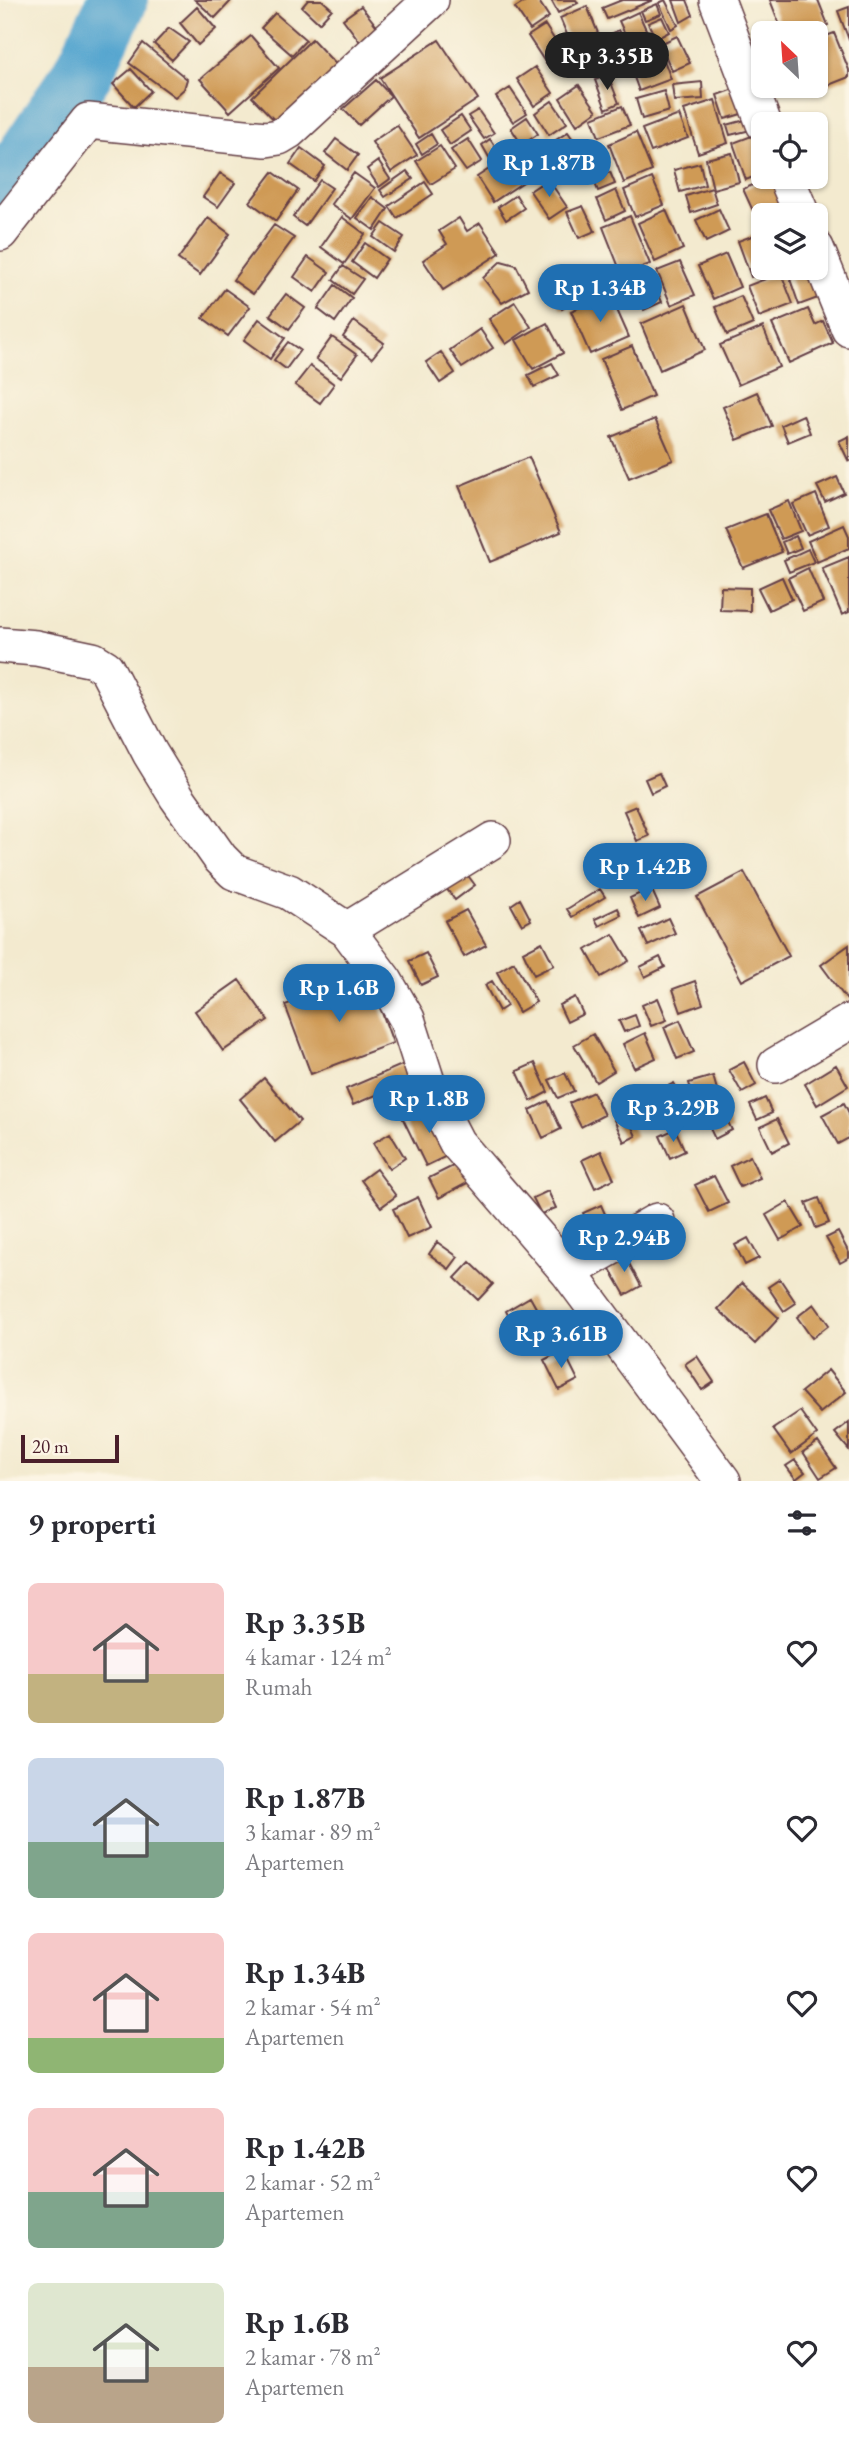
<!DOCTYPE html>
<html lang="id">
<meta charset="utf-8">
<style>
body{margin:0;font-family:"EB Garamond",serif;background:#f2f2f3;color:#2b2b33;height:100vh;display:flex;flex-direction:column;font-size:26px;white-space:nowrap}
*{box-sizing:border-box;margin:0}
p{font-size:23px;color:#7c7c81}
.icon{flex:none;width:38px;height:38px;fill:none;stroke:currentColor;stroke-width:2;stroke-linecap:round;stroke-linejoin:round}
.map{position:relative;height:1481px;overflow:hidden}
.panel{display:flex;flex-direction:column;background:#fff;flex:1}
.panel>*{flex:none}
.needle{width:46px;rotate:335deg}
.controls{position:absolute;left:751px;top:21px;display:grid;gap:14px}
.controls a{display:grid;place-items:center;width:77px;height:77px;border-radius:10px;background:#fff;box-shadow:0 2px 5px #0004;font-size:35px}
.scale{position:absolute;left:21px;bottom:18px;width:98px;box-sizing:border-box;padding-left:7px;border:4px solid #4a1f2b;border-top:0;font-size:19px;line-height:24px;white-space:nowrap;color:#4a1f2b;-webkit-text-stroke:5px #fcf5e5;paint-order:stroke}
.price{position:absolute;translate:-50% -60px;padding:0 16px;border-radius:24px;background:#1f6fb2;color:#fff;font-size:23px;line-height:46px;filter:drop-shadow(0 2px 4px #0008)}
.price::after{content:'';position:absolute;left:50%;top:42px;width:21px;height:16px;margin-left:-10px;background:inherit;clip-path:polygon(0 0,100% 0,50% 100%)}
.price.active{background:#222;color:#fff}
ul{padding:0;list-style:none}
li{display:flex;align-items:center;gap:21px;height:175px;padding:0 28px}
li span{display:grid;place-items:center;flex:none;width:196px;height:140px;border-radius:10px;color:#555}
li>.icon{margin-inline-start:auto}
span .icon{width:84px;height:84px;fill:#fffc;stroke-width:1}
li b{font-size:30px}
h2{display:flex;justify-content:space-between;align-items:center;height:84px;padding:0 28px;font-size:30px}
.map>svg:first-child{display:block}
</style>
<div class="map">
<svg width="849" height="1481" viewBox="0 0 849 1481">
<rect width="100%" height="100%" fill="#fcf5e5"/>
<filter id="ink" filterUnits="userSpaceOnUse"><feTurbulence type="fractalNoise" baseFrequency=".0143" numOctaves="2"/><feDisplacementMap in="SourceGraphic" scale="14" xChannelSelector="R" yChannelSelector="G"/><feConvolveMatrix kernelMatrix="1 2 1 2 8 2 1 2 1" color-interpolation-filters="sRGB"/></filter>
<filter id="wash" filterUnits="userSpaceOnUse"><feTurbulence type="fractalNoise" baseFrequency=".00686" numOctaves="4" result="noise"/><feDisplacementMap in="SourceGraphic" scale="28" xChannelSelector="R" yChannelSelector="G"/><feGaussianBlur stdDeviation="1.57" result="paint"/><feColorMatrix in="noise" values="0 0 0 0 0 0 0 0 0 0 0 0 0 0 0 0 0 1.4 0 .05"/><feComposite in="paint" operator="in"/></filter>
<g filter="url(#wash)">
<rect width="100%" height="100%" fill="#f3eacf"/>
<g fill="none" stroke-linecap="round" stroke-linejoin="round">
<path stroke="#54a5cf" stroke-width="60" d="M0 196 84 71 118 0"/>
</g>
<g id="blocks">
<path fill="#cf9a54" d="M195 0H232L215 18Z
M308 0H322L332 9 319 23 302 7Z
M528 0H538L549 17 530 30 515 8Z
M551 0H576L578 3 558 13Z
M622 0H653L607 19 602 8Z
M665 0 678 25 671 29 659 3Z
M673 0H687L693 15 681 22Z
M770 0H818L828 25 807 33H783Z
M657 4 661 14 645 20 641 11Z
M361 6 385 37 366 50 343 19Z
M587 6 598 33 571 44 560 18Z
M197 7 216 29 198 45 180 23Z
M849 7V40L838 11Z
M638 12 654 47 635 56 619 21Z
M275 13 306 40 292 55 261 28Z
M662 17 669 32 656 39 648 23Z
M545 25 563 53 547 65 528 36Z
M169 28 189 42 172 60 154 44Z
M619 30 635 61 610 73 595 42Z
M834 33 849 70V77L816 90 814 86 816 40Z
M251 36 279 68 230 112 200 79Z
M677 36 690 63 672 71 660 44Z
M312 39 344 73 284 130 252 97Z
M439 40 478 99 419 138 380 78Z
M143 43 187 79 184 89 175 97 129 63Z
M589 48 598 67 583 74 574 54Z
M662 55 671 79 639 91 630 66Z
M535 67 553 93 534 106 517 79Z
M131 69 151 91 134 107 113 84Z
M608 75 619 103 606 109 595 80Z
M376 80 391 96 359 125 343 109Z
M702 82 703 99 674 101 672 85Z
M579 85 597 111 577 125 560 98Z
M742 86 751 111 725 119 717 95Z
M510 88 527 113 513 122 496 97Z
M664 91 669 111 642 119 636 99Z
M715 100 728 143 698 153 684 110Z
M552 101 567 123 549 135 535 113Z
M622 106 630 125 599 137 592 118Z
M478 110 494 133 484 139 468 116Z
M679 115 688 138 651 152 642 129Z
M461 116 471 131 450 145 440 130Z
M760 116 763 127 730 135 727 125Z
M527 117 538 134 522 145 511 128Z
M397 125 417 155 391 172 372 142Z
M568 132 583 154 567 164 553 142Z
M636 132 652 171 624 183 609 144Z
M431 134 437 144 422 154 416 144Z
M757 134 763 148V173L746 180 733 143Z
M336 139 358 155 347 170 325 153Z
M468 139 482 161 466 171 451 150Z
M490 139 499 153 490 159 482 145Z
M598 145 606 168 594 173 585 151Z
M440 146 455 169 431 184 416 161Z
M301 148 325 166 314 181 290 164Z
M515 152 531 177 493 202 477 177Z
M732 153 739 182 713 189 706 159Z
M378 161 390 179 379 187 367 169Z
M700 163 705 185 680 192 674 170Z
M407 171 413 179 385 197 380 190Z
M273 172 298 190 276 221 250 202Z
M610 172 615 184 598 191 593 178Z
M220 173 235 183 218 207 203 197Z
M354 173 375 188 352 219 331 204Z
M772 177 792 209 778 215H763V222L759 224 743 189Z
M652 178 664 205 635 217 624 190Z
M548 179 567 207 549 219 530 191Z
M320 180 332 188 305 226 293 217Z
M425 182 433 194 397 218 389 206Z
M712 188 717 204 691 213 686 196Z
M616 190 625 211 606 220 597 199Z
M516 195 524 208 506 220 498 207Z
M372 197 388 209 374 230 357 218Z
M583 206 595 231 579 238 567 212Z
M719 209 729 231 706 242 696 220Z
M666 210 683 249 655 262 638 223Z
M630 216 650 264 622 275 603 227Z
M342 217 365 234 344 264 321 247Z
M208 218 230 234 200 275 178 259Z
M459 218 467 231 480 223 500 253 443 290 423 260 447 244 439 231Z
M383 223 404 237 394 252 373 237Z
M274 225 294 238 253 294 233 280Z
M763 232V268H776L751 277 738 241Z
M365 243 387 259 374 278 352 262Z
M726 254 740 287 713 299 698 266Z
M308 257 329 272 315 292 294 277Z
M501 261 516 265 528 289 502 303 483 278Z
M680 262 695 295 671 305 657 271Z
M343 266 363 279 352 294 333 280Z
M558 268 579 298 562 309 542 279Z
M817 269 826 295 799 305 790 279Z
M781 273 793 304 759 317 747 286Z
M650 274 662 302 644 310 633 282Z
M335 285 352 298 335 322 318 309Z
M225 289 250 307 228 336 203 318Z
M286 294 305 308 289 329 270 315Z
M610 294 629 337 590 354 571 311Z
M741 296 753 324 727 335 715 307Z
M515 302 531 327 506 344 489 319Z
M686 304 705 350 660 370 641 324Z
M808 309 815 325 823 321 833 343 789 363 772 324Z
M259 319 285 338 270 359 244 340Z
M354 321 384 343 372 358 343 337Z
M547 323 563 353 533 369 516 340Z
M763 327 779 367 738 385 720 345Z
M480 329 493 348 462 368 450 350Z
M332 337 357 355 341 377 316 359Z
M288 342 300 350 286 369 274 360Z
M632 346 653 396 622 410 601 359Z
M441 352 455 373 440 383 426 362Z
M552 363 559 375 534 387 528 375Z
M310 366 334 384 320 403 295 385Z
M757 392 772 426 737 440 723 407Z
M803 415 810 433 788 442 781 425Z
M655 419 673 460 629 478 611 437Z
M849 436V462L839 441Z
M529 457 561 532 490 562 459 486Z
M837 477 844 493 825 502 817 486Z
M816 494 829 526 807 535 793 504Z
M789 501 801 531 781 539 768 510Z
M766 514 782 552 743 568 726 530Z
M844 525 849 536V548L817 562 808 541Z
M796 536 801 548 787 554 782 542Z
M808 549 814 562 789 572 784 560Z
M849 557V612L842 615 822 568Z
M808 568 823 602 803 611 788 578Z
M782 577 792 599 769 610 758 588Z
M721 587 750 588V611L720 610Z
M659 773 665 786 651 793 645 779Z
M636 806 649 836 637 841 624 811Z
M463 869 475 885 455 900 443 884Z
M744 872 789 956 742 981 697 897Z
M651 888 660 908 639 918 630 898Z
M600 889 605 897 572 917 567 909Z
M520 899 531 920 522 925 511 905Z
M618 908 621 915 599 926 595 919Z
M466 910 486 945 464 957 445 921Z
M668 918 675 933 648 946 641 931Z
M613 934 629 961 601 977 586 950Z
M542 942 554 965 534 975 523 952Z
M849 945V1003L821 965Z
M426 953 438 977 421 985 409 961Z
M660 957 665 967 645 977 640 967Z
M514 962 536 1002 519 1012 497 972Z
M368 974 393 1043 311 1074 285 1005Z
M239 980 268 1020 223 1051 195 1011Z
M492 981 507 1006 499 1011 485 985Z
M695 981 703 1004 681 1012 673 989Z
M575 997 583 1014 567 1022 559 1005Z
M658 998 667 1020 651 1026 642 1005Z
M635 1015 639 1026 624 1032 619 1021Z
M680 1020 694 1052 677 1059 664 1027Z
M645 1033 656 1058 634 1068 623 1044Z
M593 1034 614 1071 596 1082 574 1045Z
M744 1062 756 1085 742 1093 729 1070Z
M535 1063 548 1092 531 1101 517 1071Z
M404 1064 411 1080 353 1105 346 1089Z
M836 1065 848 1086 817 1105 805 1084Z
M565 1073 574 1091 558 1098 549 1080Z
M713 1076 720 1100 696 1107 689 1083Z
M264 1078 300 1121 275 1142 240 1099Z
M674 1083 683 1102 669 1109 660 1090Z
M593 1092 604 1115 581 1127 569 1103Z
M765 1098 772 1113 757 1120 750 1105Z
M548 1101 561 1129 543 1138 530 1110Z
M647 1101 657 1122 645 1128 635 1107Z
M844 1103 849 1113V1138L838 1144 822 1115Z
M432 1105 455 1152 426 1166 403 1119Z
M721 1108 732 1130 715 1139 704 1116Z
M626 1114 636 1136 624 1142 614 1120Z
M777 1119 789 1143 772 1152 760 1127Z
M675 1129 685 1151 670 1158 660 1136Z
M390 1133 405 1158 389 1169 373 1143Z
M601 1151 614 1179 595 1188 582 1160Z
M750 1156 760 1178 740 1187 730 1166Z
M463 1161 473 1180 439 1198 429 1178Z
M376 1169 396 1196 381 1207 361 1180Z
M714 1176 728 1203 709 1212 695 1185Z
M548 1191 556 1208 541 1214 533 1198Z
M418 1197 432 1227 407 1238 393 1209Z
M819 1198 829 1223 816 1228 806 1203Z
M788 1202 803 1227 780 1240 766 1215Z
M601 1205 614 1234 597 1242 583 1213Z
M838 1232 849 1253V1258L840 1263 826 1238Z
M748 1238 759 1258 745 1265 735 1245Z
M437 1242 458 1257 449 1269 429 1254Z
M623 1252 641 1286 625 1295 606 1262Z
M470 1262 493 1284 478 1300 455 1278Z
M780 1279 796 1303 784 1311 768 1287Z
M742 1283 779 1318 755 1344 718 1309Z
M530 1297 540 1315 516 1329 506 1311Z
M814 1304 829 1325 812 1338 797 1317Z
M544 1326 553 1342 534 1352 525 1336Z
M563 1350 578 1380 559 1390 544 1360Z
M697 1356 714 1382 702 1390 685 1364Z
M828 1370 846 1392 820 1413 801 1392Z
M800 1411 817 1435 791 1454 773 1429Z
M849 1422V1450L835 1433Z
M818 1442 836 1468 820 1478 803 1452Z
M795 1460 805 1472 796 1479 786 1466Z"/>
</g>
</g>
<g filter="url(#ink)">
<use href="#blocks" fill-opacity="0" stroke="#633d44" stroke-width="2"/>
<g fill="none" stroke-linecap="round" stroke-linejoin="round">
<g stroke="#633d44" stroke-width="38">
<path id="minor" d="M717 0 764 124
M786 177 802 215
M0 233 88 121 266 139 279 137 289 131 431 0
M816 248 849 329
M0 645 36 648 93 660 106 668 150 753 177 797 220 858 234 872 289 892 347 930 385 981 407 1019 430 1091 457 1143 568 1272 723 1481
M347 930 493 840
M776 1065 849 1022
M568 1272 657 1221"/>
</g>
<use href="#minor" stroke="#fff" stroke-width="35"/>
</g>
</g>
</svg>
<div class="controls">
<a><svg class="needle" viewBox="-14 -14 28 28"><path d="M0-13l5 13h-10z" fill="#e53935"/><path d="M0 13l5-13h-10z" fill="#7c7c81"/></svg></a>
<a><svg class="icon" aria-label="locate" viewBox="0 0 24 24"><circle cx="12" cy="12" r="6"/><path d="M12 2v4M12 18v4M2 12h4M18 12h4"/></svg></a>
<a><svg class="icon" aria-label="layers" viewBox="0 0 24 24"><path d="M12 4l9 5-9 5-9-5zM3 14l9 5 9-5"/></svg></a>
</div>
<div class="scale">20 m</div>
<b class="price active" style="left:607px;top:92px">Rp 3.35B</b>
<b class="price" style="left:549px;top:199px">Rp 1.87B</b>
<b class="price" style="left:600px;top:324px">Rp 1.34B</b>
<b class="price" style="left:645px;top:903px">Rp 1.42B</b>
<b class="price" style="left:339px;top:1024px">Rp 1.6B</b>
<b class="price" style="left:429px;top:1135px">Rp 1.8B</b>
<b class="price" style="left:673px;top:1144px">Rp 3.29B</b>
<b class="price" style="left:624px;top:1274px">Rp 2.94B</b>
<b class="price" style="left:561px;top:1370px">Rp 3.61B</b>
</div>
<section class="panel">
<h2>9 properti<svg class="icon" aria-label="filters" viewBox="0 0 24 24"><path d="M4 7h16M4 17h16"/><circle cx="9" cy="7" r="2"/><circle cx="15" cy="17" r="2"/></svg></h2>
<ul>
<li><span style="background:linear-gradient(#f6c9c9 65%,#c2b280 0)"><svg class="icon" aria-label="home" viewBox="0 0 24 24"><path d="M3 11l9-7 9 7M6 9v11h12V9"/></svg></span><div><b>Rp 3.35B</b><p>4 kamar · 124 m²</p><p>Rumah</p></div><svg class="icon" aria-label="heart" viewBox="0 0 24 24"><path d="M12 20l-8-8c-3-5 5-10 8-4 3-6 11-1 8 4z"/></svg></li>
<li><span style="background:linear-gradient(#c9d6e8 60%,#7fa58c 0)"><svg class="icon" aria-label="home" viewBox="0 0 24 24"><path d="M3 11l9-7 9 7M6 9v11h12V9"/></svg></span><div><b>Rp 1.87B</b><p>3 kamar · 89 m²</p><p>Apartemen</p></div><svg class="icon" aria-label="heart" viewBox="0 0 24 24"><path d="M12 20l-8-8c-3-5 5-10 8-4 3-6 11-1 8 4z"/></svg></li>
<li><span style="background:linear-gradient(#f6c9c9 75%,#8fb573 0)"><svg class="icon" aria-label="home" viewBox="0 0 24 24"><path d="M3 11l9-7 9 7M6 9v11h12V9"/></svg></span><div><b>Rp 1.34B</b><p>2 kamar · 54 m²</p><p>Apartemen</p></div><svg class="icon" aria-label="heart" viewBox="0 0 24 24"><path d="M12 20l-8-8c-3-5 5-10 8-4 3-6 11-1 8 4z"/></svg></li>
<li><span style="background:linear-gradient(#f6c9c9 60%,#7fa58c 0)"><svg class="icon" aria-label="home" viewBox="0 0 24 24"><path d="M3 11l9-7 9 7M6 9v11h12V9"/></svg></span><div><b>Rp 1.42B</b><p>2 kamar · 52 m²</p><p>Apartemen</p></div><svg class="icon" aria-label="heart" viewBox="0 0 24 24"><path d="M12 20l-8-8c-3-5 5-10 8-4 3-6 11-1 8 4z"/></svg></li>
<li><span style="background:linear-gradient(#dfe7d0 60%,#b9a48a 0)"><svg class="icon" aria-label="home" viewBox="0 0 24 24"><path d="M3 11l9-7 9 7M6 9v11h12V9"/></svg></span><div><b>Rp 1.6B</b><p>2 kamar · 78 m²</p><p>Apartemen</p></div><svg class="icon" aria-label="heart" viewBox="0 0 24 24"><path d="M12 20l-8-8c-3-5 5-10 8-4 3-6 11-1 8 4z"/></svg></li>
</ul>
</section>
